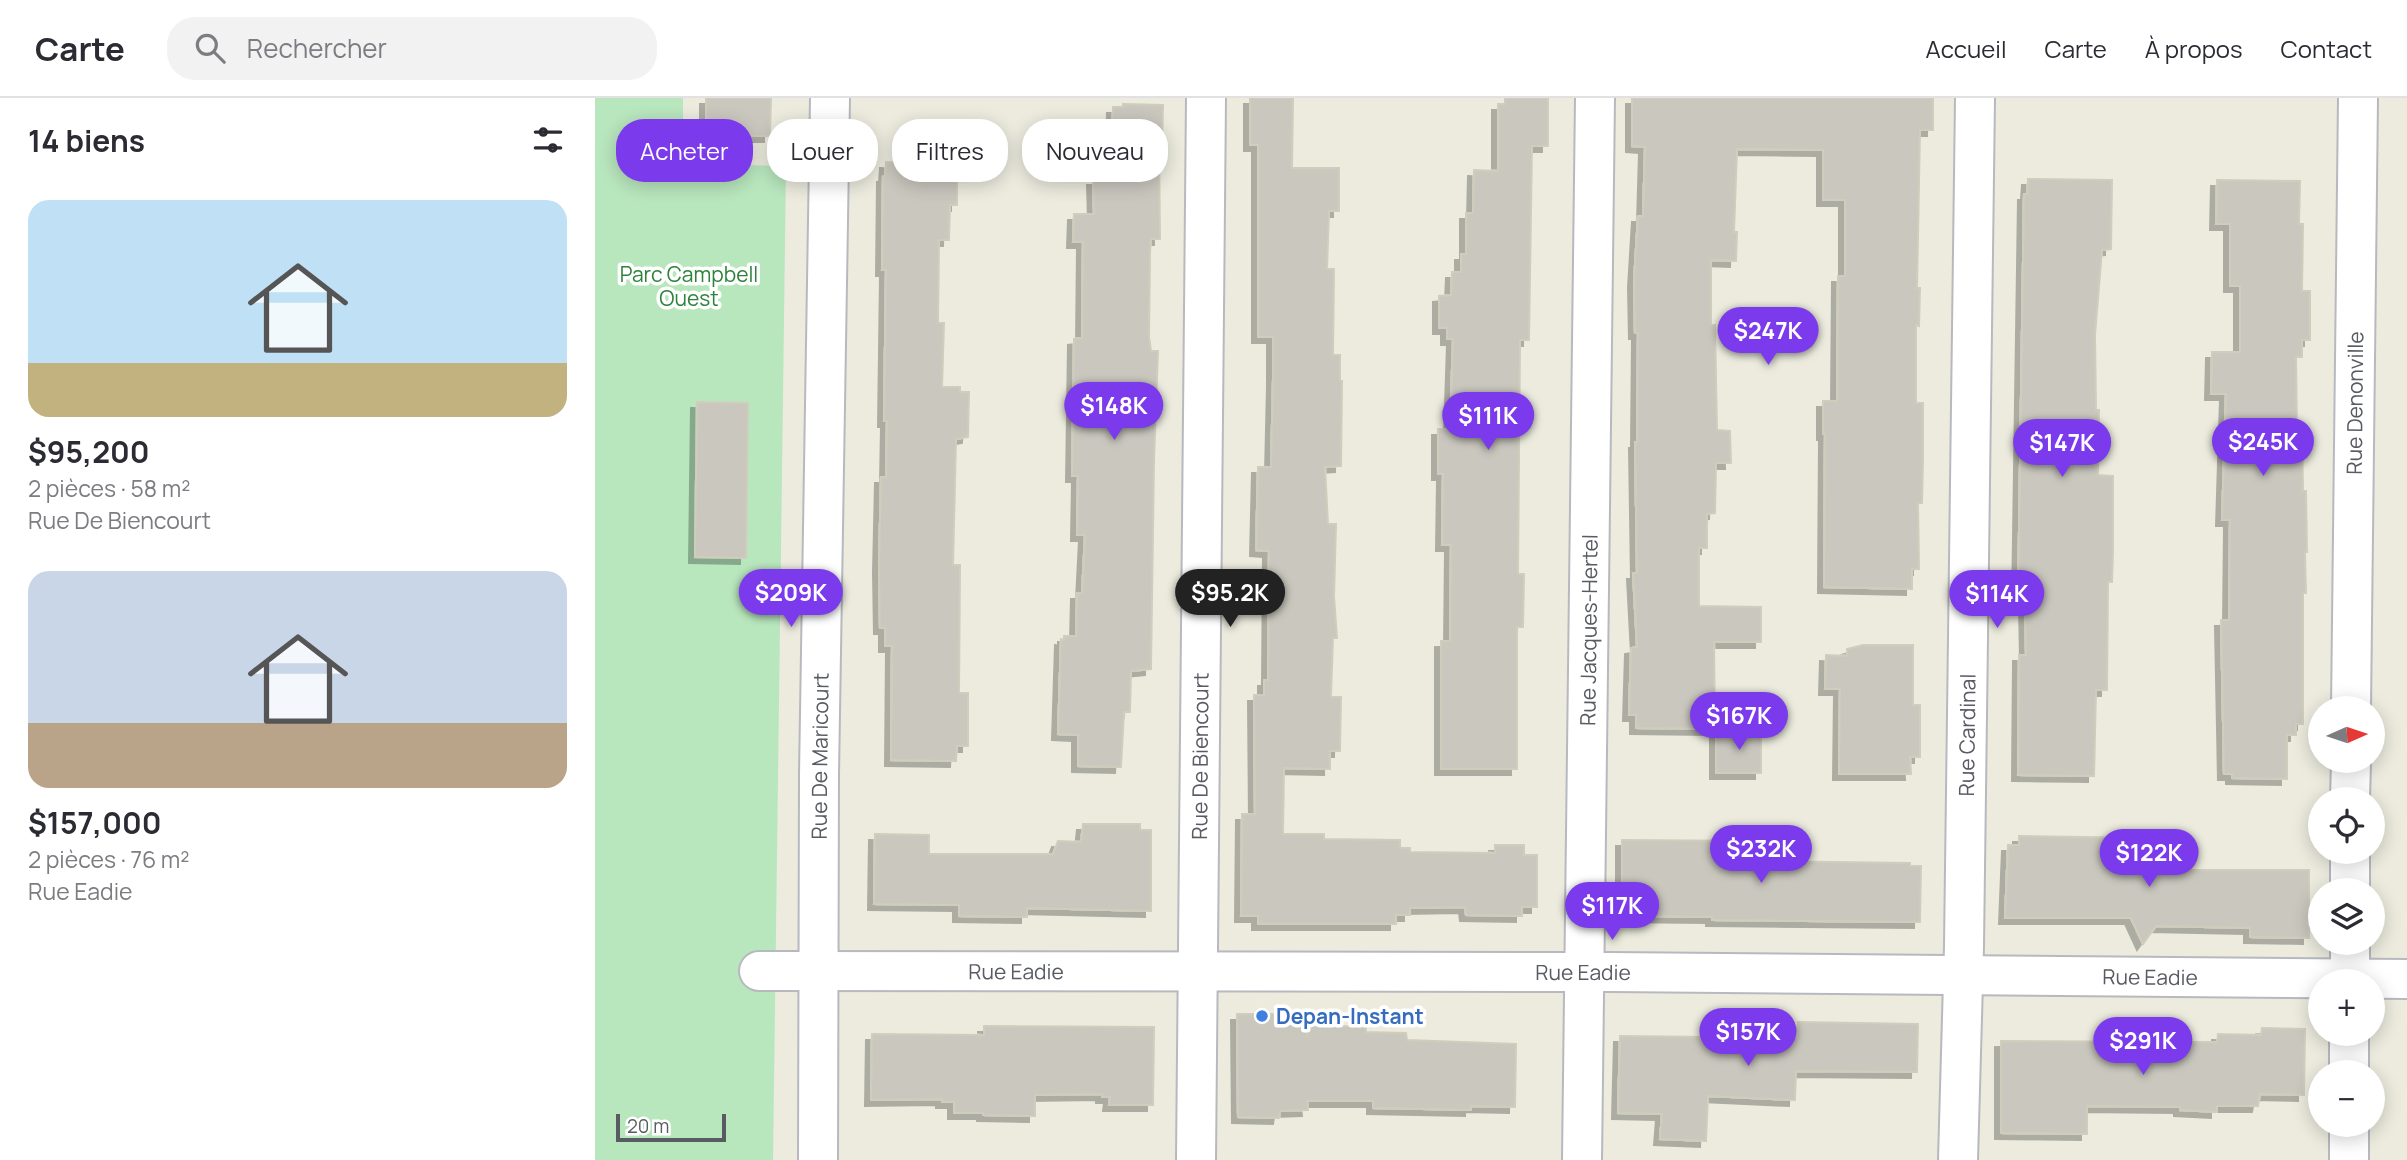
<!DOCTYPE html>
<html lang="fr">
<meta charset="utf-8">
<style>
body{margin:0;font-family:Manrope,sans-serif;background:#f2f2f3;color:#2b2b33;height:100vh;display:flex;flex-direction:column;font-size:26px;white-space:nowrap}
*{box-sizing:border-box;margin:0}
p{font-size:23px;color:#7c7c81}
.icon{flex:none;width:38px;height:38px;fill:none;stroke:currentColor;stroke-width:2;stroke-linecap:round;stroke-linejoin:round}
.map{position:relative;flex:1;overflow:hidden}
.drawer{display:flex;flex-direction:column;background:#fff;width:595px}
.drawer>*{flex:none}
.guide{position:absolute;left:21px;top:21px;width:665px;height:63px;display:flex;gap:14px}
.needle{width:46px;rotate:87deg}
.fabs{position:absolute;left:1713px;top:598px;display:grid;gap:14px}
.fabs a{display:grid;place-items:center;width:77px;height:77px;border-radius:50%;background:#fff;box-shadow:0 4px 18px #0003;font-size:35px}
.scale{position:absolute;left:21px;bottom:18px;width:110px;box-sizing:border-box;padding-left:7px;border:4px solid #585b61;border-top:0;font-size:19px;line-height:24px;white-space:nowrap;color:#585b61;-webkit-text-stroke:5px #fff;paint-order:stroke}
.price{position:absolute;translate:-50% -60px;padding:0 16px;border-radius:24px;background:#7c3aed;color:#fff;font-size:23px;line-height:46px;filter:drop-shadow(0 2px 4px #0008)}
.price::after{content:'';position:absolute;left:50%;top:42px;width:21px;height:16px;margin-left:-10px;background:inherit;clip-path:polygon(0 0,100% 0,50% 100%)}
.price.on{background:#222;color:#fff}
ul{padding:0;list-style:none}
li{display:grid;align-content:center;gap:14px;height:371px;padding:0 28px}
li span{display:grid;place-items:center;height:217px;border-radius:21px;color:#555}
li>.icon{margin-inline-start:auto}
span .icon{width:126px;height:126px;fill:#fffc;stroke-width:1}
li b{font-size:30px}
h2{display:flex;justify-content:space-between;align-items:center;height:84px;padding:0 28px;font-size:30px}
.tag{padding:0 24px;border-radius:28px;background:#fff;box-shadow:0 4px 18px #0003;font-size:24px;line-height:63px}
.tag.on{background:#7c3aed;color:#fff}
header{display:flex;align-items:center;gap:42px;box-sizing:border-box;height:98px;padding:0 35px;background:#fff;border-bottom:2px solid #e1e1e2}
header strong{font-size:33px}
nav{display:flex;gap:38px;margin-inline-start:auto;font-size:24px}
.search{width:490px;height:63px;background:#f2f2f3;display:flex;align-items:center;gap:18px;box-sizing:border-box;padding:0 24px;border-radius:28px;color:#7c7c81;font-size:26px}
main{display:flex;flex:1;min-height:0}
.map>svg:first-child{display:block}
</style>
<header>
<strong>Carte</strong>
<div class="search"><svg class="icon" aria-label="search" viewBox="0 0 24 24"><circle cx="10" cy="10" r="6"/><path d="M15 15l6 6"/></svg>Rechercher</div>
<nav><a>Accueil</a><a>Carte</a><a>À propos</a><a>Contact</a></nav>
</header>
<main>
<section class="drawer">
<h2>14 biens<svg class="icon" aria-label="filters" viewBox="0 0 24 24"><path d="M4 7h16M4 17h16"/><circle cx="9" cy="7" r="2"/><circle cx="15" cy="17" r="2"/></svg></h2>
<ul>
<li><span style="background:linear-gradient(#bfe0f5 75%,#c2b280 0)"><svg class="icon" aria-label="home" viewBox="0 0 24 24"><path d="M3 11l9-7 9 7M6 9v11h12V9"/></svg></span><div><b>$95,200</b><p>2 pièces · 58 m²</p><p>Rue De Biencourt</p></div></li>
<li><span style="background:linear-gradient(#c9d6e8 70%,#b9a48a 0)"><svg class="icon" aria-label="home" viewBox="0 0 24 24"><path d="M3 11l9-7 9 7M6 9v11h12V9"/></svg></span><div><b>$157,000</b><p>2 pièces · 76 m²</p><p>Rue Eadie</p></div></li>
</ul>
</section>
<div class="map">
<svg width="1812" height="1062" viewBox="0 0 1812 1062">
<defs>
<filter id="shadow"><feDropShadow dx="-6" dy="6" stdDeviation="0" flood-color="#0004"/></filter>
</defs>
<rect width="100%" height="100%" fill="#ecebde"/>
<path fill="#b8e6bd" d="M0 0H88V66L191 68 178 1062H0Z"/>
<path fill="#c9c7be" stroke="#d1cdbd" stroke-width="2" filter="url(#shadow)" d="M111 0H176L175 38H111Z
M655 0H698L697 70H744V113H734L732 171H739L738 257H745V283H747L746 368 730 369 733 426H741L739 498 742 540H738L736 599H746L745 653H735V671L689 670 688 736H729V741L805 742V750H815V754L900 755V747H929V757H942V809H927V818L871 817 870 809 815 810V817H801V826H663V818H646L647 716H660L659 597H669V582H673L674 453 661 452 663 369H676L678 282V239H663V47H655Z
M910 0H953V48H937L934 242H925L923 476H929L928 529H922V671H846V543H855L856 447H847L848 376H843V331H855L858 241H852V230H844V198L856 197 857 174H866V156H871V115H878L879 72 903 73V6H910Z
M1037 0H1338V32H1325L1322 190H1325L1324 228 1321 227V305H1328V362L1327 405H1323L1324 471H1317V491L1229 489 1230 336H1228V303H1242L1243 178H1250V102H1228V52L1142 51 1139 134H1142L1141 163 1116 162V227H1120L1122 332 1135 333 1136 365H1121L1120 415 1112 416V450H1104V508L1166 509V544H1119L1120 631 1041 630V617H1034L1036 550 1042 549 1038 475H1042L1040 344H1042L1043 235H1040L1039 183 1043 118H1048L1050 49 1037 48Z
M528 6 568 7 567 46H564L565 141H556L555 154 554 239 556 253H563L559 362 556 571 536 573 535 614H529L526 669 483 668V637L463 636 466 541 469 542V538H481L482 495H487L490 437H482L483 378H477L479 241 487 240 488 144H478L479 116H499L498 81H507V71H516L518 9H528Z
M291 64 362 67V107H355L354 142H344L343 225H349L347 289H365V294H374L373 339 361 341 358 467H365L364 595H373V648H362L361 663 296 662 297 548H290V530H285L284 469 286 379H291L292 323H289L291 172H287L288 78H290Z
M1433 81 1517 82 1516 151 1507 152 1500 237 1501 312H1504L1503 377 1518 378V453L1517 484H1513L1512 592H1501L1499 678 1423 677 1424 557H1431L1430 501H1423L1429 96H1432Z
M1622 82 1705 83 1704 126H1708L1707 193H1715V242H1707V259H1701L1702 333H1707L1708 393H1711L1712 454H1710L1711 495H1708V626H1701V637H1692V681L1637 680V676H1629L1626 522H1634L1635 422H1627L1631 296H1616L1617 254H1645V188H1635V126H1621Z
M102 304 153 305 151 460 100 459Z
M1268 547H1318V607H1325V659H1315L1316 676H1244L1245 591H1230L1231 557 1252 558V551Z
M1121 632H1166V675H1121Z
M488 726H545V732H556V813L432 810V819L364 818V807L279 806 280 736 334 737V756H458L463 743 486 744Z
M1424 738 1560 740V772H1714V840L1655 839V830L1561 828 1548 846 1536 820H1410L1413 747H1424Z
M1027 742 1164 743V763L1315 765V768H1326L1325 824 1117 822V819L1027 818Z
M642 916H686L685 923H714V927L771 929V934L811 935 812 942 921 946 920 1009 876 1008V1012L778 1010V1003H712L713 1012 685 1013 684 1020 643 1019Z
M1203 924 1323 926 1322 974 1201 973 1200 1002 1113 998 1111 1043 1065 1041 1067 1016 1023 1015 1025 938 1115 939V936L1202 939Z
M389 928 559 929 558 1007H514L515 999H507V996L440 997V1018L388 1017V1015H359V1004H347V1001L276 1002 277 936 389 937Z
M1667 930 1710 931 1709 997 1665 996 1663 1008H1622V1014L1585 1012V1009L1492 1008V1036L1406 1035V943L1622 944 1623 936 1666 937Z"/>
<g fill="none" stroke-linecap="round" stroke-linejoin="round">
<g stroke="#b7b9bf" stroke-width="42">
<g id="minor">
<path id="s1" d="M1756 611 1763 0"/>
<path d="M1755 702 1756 663"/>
<path d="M1755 793V754"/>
<path d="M1755 845V884"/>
<path id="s2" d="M164 873 1015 874 1812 881"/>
<path d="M1754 975V936"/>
<path id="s3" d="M223 1062 224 677 235 0"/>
<path id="s4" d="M601 1062 611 0"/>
<path id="s5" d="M987 1062 1000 0"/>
<path id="s6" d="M1363 1062 1369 848 1380 0"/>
<path d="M1754 1062V1027"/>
</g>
</g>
<use href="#minor" stroke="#fff" stroke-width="38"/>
</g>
<circle fill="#3f7fe0" stroke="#fff" stroke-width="2.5" cx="667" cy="918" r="7"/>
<g text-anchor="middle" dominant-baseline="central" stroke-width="7" stroke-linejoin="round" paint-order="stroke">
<g font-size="21" fill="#2e823b" stroke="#fff">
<text x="94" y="176">Parc Campbell<tspan x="94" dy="24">Ouest</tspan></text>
</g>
<g font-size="21" fill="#585b61" stroke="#fff">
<text stroke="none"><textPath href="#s1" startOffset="306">Rue Denonville</textPath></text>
<text stroke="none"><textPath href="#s5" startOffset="530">Rue Jacques-Hertel</textPath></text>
<text stroke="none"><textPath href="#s6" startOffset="425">Rue Cardinal</textPath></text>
<text stroke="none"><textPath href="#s3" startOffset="404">Rue De Maricourt</textPath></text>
<text stroke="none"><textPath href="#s4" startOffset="404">Rue De Biencourt</textPath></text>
<text stroke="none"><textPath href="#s2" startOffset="257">Rue Eadie</textPath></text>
<text stroke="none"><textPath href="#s2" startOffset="824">Rue Eadie</textPath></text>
<text stroke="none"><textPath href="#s2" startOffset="1391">Rue Eadie</textPath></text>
</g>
<g font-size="21" font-weight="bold" fill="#366cbe" stroke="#fff" text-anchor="start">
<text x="681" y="918">Depan-Instant</text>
</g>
</g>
</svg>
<div class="fabs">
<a><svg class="needle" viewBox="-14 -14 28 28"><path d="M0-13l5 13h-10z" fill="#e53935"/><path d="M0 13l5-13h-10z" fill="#7c7c81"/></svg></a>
<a><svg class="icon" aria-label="locate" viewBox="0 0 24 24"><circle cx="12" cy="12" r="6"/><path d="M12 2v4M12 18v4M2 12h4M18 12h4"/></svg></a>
<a><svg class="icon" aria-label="layers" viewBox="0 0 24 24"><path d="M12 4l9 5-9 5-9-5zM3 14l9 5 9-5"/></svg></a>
<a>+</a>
<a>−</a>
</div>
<div class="scale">20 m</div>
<b class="price" style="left:1173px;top:269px">$247K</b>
<b class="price" style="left:519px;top:344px">$148K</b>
<b class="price" style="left:893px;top:354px">$111K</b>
<b class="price" style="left:1668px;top:380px">$245K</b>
<b class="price" style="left:1467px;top:381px">$147K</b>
<b class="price" style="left:196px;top:531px">$209K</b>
<b class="price on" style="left:635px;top:531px">$95.2K</b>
<b class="price" style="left:1402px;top:532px">$114K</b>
<b class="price" style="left:1144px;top:654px">$167K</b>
<b class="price" style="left:1166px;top:787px">$232K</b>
<b class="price" style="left:1554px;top:791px">$122K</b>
<b class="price" style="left:1017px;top:844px">$117K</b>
<b class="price" style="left:1153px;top:970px">$157K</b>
<b class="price" style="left:1548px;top:979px">$291K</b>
<div class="guide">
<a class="tag on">Acheter</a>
<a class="tag">Louer</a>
<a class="tag">Filtres</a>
<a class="tag">Nouveau</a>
</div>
</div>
</main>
